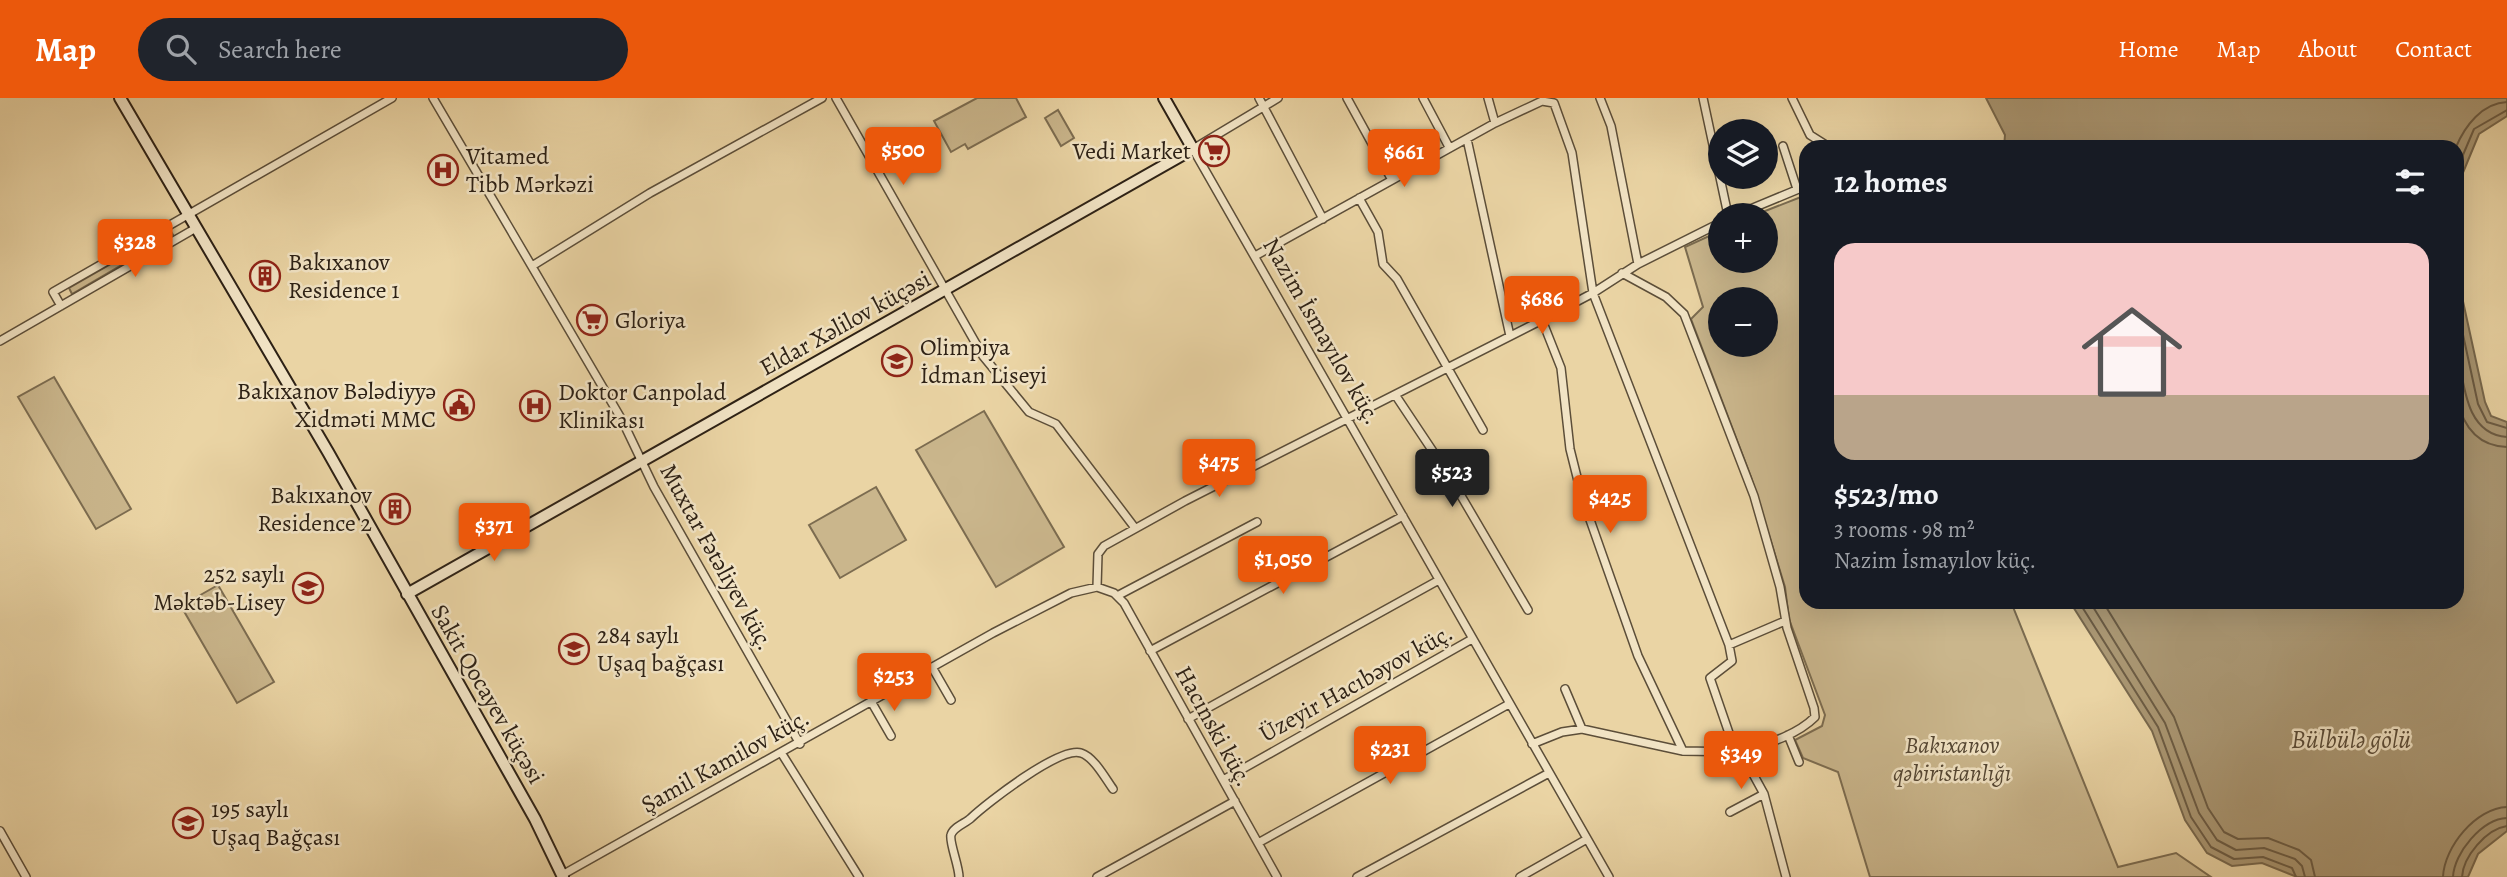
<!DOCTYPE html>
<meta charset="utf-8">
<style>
body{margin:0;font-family:Alegreya,serif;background:#20242c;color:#f1f3f6;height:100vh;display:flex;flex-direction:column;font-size:26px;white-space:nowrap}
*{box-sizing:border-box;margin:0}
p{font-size:23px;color:#9ea1a6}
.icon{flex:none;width:38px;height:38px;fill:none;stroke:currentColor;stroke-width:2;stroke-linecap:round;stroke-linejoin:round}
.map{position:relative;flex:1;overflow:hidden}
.side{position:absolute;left:1799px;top:42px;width:665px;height:469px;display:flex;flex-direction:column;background:#171b24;border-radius:21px;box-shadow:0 7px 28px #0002}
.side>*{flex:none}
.buttons{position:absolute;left:1708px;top:21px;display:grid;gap:14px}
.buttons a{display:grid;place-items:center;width:70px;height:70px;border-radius:50%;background:#171b24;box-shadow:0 7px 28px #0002;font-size:35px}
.price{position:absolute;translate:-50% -60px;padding:0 16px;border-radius:7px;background:#ea580c;color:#fff;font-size:23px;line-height:46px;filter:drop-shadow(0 2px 4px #0008)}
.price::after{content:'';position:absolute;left:50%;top:42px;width:21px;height:16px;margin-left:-10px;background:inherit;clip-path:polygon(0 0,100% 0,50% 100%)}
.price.selected{background:#222;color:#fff}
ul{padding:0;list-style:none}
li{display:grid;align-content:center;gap:14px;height:371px;padding:0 35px}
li+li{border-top:2px solid #363941}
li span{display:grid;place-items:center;height:217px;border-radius:21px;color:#555}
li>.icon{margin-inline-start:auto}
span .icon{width:126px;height:126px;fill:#fffc;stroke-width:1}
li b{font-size:30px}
h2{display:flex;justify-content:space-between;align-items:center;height:84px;padding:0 35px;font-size:30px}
header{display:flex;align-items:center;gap:42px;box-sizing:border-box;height:98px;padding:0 35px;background:#ea580c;color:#fff}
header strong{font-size:33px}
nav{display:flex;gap:38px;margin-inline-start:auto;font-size:24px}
.search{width:490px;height:63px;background:#20242c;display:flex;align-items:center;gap:18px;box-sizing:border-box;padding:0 24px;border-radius:38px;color:#9ea1a6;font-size:26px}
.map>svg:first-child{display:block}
</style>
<header>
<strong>Map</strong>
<div class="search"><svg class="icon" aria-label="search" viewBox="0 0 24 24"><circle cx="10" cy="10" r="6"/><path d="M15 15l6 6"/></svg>Search here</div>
<nav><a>Home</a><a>Map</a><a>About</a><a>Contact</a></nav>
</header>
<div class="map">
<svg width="2507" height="779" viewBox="0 0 2507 779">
<rect width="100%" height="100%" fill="#ead4a4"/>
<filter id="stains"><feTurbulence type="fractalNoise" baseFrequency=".00286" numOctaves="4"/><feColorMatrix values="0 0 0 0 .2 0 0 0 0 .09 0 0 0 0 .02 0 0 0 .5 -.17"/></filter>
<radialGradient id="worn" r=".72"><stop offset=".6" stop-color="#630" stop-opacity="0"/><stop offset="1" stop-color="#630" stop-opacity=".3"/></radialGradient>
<path fill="#cab68c" stroke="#7c6c50" stroke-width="2" fill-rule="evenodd" d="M977 0H1016L1026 19 968 51 965 46 951 54 934 23Z
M1058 12 1074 40 1061 48 1045 20Z
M1806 97V504H2011L2118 769 2176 755 2211 779H1870L1838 674 1803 660 1795 642 1822 628 1825 617 1789 521 1785 489 1751 379 1691 221 1703 209 1685 149 1720 133V163H1766V117H1755ZM1720 201H1766V247H1720Z
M170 132 173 137 72 196 69 190Z
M54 279 131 411 96 431 18 299Z
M984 313 1064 449 996 489 916 352Z
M876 389 906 442 840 480 809 427Z
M218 487 274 584 237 605 181 508Z"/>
<path fill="#aa9773" stroke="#78684d" stroke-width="2" d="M1986 0H2507V18L2479 36 2457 89V49H2004L2005 37Z
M2457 176 2485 304 2491 318 2507 324V733L2478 756 2468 779H2297L2262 765 2232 768 2207 755 2185 722 2152 633 2070 504H2457Z"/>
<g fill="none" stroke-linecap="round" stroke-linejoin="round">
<path stroke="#6c5c44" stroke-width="2" d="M2456 49C2465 28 2482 5 2507 4
M2457 71 2474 31 2507 12
M2457 209 2478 306 2487 324 2507 330
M2457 251C2464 283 2464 336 2507 339
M2457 301C2463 328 2477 348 2507 349
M2079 504 2158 629 2191 719 2211 749 2234 761 2263 759 2292 770 2296 779
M2090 504 2165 625 2199 715 2217 742 2236 752 2264 750 2295 761 2302 768 2305 779
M2103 504 2174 619 2208 710 2224 734 2238 741 2268 740 2299 752 2311 762 2315 779
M2443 779C2444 749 2476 710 2507 709
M2453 779C2454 755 2482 721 2507 720
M2462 779C2463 759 2486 731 2507 728"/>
<g stroke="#5c4e39" stroke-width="10">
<path id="street" d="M433 0 622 322 654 389 800 646
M836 0 983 258 1029 314 1056 326 1135 430
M1259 0 1323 121
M1278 0 1193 51 1609 779
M1347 0 1392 82
M1423 0 1449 49
M1488 0 1495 25
M1600 0 1611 28 1638 166
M1703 0 1728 117
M1792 0 1810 37 1829 49
M1467 41 1510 238
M1783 48 1797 91
M1359 100 1378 134 1383 166 1397 181 1483 332
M1736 117 1806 88
M1255 158 1495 25 1542 3 1554 5 1572 55 1593 195 1729 547 1732 563 1710 580 1730 638 1741 654
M532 168 650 95 822 0
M1622 175 1666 199 1684 216 1754 398 1780 489 1787 530 1814 610 1815 619C1796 638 1766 646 1741 654L1764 696 1786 779
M61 208 53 194 392 0
M1542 222 1561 270 1570 351 1582 399 1638 558 1683 653
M0 243 196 130
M1396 298 1450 379 1528 512
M1097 489 1098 456 1104 448 1185 403 1542 222 1593 195 1638 166 1720 125
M1117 498 1257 424
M1729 547 1785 523
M1150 553 1403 418
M932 569 951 602
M1565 591 1582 631
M872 605 891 638
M1188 621 1439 482
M1788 637 1799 664
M1532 646 1562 634 1582 631 1683 653 1741 654
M782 656 859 779
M1223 682 1472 541
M1730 714 1764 696
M0 733 26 779
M1258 745 1509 606
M562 777 993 535 1071 495 1097 489 1114 495 1124 505 1277 779
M959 779C959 768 949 744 951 737 953 729 966 725 971 720 987 705 1060 648 1081 655 1094 659 1105 680 1113 691
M1097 779 1235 703
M1357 779 1549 675
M1520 779 1587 741"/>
</g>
<g stroke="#2d2115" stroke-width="14">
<path id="secondary" d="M120 0 328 354 535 721 563 779
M407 496 1193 51 1164 0"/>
</g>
<use href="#street" stroke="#f1e3c4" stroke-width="7"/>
<use href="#secondary" stroke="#f1e3c4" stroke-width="10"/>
</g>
<defs>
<g id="supermarket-ring" transform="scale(1.575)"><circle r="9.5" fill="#f1e3c4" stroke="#8f2418" stroke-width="1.5"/><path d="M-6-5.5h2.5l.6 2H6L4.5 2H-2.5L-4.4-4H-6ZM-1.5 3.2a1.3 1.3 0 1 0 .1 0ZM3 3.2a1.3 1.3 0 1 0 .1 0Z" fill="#8f2418"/></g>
<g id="hospital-ring" transform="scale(1.575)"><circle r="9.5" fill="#f1e3c4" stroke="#8f2418" stroke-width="1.5"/><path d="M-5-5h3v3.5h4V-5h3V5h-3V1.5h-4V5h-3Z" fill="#8f2418"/></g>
<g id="building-ring" transform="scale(1.575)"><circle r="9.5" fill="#f1e3c4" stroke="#8f2418" stroke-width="1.5"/><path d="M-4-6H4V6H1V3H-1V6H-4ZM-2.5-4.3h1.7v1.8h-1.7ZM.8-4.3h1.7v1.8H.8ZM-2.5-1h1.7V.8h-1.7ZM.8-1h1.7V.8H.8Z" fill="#8f2418"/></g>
<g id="school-ring" transform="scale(1.575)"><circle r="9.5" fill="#f1e3c4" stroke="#8f2418" stroke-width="1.5"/><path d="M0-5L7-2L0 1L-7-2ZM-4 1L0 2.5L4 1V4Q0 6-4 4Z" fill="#8f2418"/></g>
<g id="civic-ring" transform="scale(1.575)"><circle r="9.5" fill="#f1e3c4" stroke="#8f2418" stroke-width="1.5"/><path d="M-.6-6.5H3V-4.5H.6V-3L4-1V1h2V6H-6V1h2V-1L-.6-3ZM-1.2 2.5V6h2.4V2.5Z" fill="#8f2418"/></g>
</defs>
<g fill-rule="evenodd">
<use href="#supermarket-ring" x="1214" y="53"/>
<use href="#hospital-ring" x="443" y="72"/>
<use href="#building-ring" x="265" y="178"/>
<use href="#supermarket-ring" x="592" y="222"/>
<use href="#school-ring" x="897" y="263"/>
<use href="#civic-ring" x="459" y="307"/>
<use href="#hospital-ring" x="535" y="308"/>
<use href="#building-ring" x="395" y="411"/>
<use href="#school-ring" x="308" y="490"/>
<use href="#school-ring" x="574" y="551"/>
<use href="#school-ring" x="188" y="725"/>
</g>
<g text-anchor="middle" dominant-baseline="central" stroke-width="5" stroke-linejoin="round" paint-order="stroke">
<g font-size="24" fill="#2d2115" stroke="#f1e3c4" text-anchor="start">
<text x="1191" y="53" text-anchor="end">Vedi Market</text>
<text x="466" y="58">Vitamed<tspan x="466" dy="28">Tibb Mərkəzi</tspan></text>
<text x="288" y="164">Bakıxanov<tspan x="288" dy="28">Residence 1</tspan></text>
<text x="615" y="222">Gloriya</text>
<text x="920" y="249">Olimpiya<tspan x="920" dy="28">İdman Liseyi</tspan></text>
<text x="436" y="293" text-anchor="end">Bakıxanov Bələdiyyə<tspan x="436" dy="28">Xidməti MMC</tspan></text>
<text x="558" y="294">Doktor Canpolad<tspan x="558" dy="28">Klinikası</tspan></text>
<text x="372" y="397" text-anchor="end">Bakıxanov<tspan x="372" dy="28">Residence 2</tspan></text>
<text x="285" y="476" text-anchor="end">252 saylı<tspan x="285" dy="28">Məktəb-Lisey</tspan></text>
<text x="597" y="537">284 saylı<tspan x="597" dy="28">Uşaq bağçası</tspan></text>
<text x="211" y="711">195 saylı<tspan x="211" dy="28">Uşaq Bağçası</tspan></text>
</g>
<g font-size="24" fill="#2d2115" stroke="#f1e3c4">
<text transform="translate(845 225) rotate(-29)">Eldar Xəlilov küçəsi</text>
<text transform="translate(1322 233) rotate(60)">Nazim İsmayılov küç.</text>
<text transform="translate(717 459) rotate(61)">Muxtar Fətəliyev küç.</text>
<text transform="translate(1356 585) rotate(-29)">Üzeyir Hacıbəyov küç.</text>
<text transform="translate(488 596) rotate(60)">Sakit Qocayev küçəsi</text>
<text transform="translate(1214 628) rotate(61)">Hacınski küç.</text>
<text transform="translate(725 663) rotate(-29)">Şamil Kamilov küç.</text>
</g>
<g font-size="24" font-style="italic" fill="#544633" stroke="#f1e3c4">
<text x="1952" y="647">Bakıxanov<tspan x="1952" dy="28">qəbiristanlığı</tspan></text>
</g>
<g font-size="26" font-style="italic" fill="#594a36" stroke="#f1e3c4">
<text x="2351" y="641">Bülbülə gölü</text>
</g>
</g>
<rect width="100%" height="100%" filter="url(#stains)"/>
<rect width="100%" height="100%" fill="url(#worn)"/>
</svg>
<div class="buttons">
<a><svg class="icon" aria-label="layers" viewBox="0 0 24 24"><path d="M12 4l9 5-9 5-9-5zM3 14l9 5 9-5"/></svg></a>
<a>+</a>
<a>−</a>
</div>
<b class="price" style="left:903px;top:89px">$500</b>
<b class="price" style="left:1404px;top:91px">$661</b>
<b class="price" style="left:135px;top:181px">$328</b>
<b class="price" style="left:1542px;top:238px">$686</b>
<b class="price" style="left:1219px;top:401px">$475</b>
<b class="price selected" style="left:1452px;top:411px">$523</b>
<b class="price" style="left:1610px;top:437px">$425</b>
<b class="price" style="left:494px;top:465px">$371</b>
<b class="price" style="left:1283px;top:498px">$1,050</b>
<b class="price" style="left:894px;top:615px">$253</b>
<b class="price" style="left:1390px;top:688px">$231</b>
<b class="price" style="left:1741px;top:693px">$349</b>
<section class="side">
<h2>12 homes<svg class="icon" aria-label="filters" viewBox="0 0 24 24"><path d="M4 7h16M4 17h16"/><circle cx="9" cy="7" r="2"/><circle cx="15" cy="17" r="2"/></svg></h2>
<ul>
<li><span style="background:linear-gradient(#f6c9c9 70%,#b9a48a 0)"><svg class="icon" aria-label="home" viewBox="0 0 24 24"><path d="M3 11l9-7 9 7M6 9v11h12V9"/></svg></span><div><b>$523/mo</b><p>3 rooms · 98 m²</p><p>Nazim İsmayılov küç.</p></div></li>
</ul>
</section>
</div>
